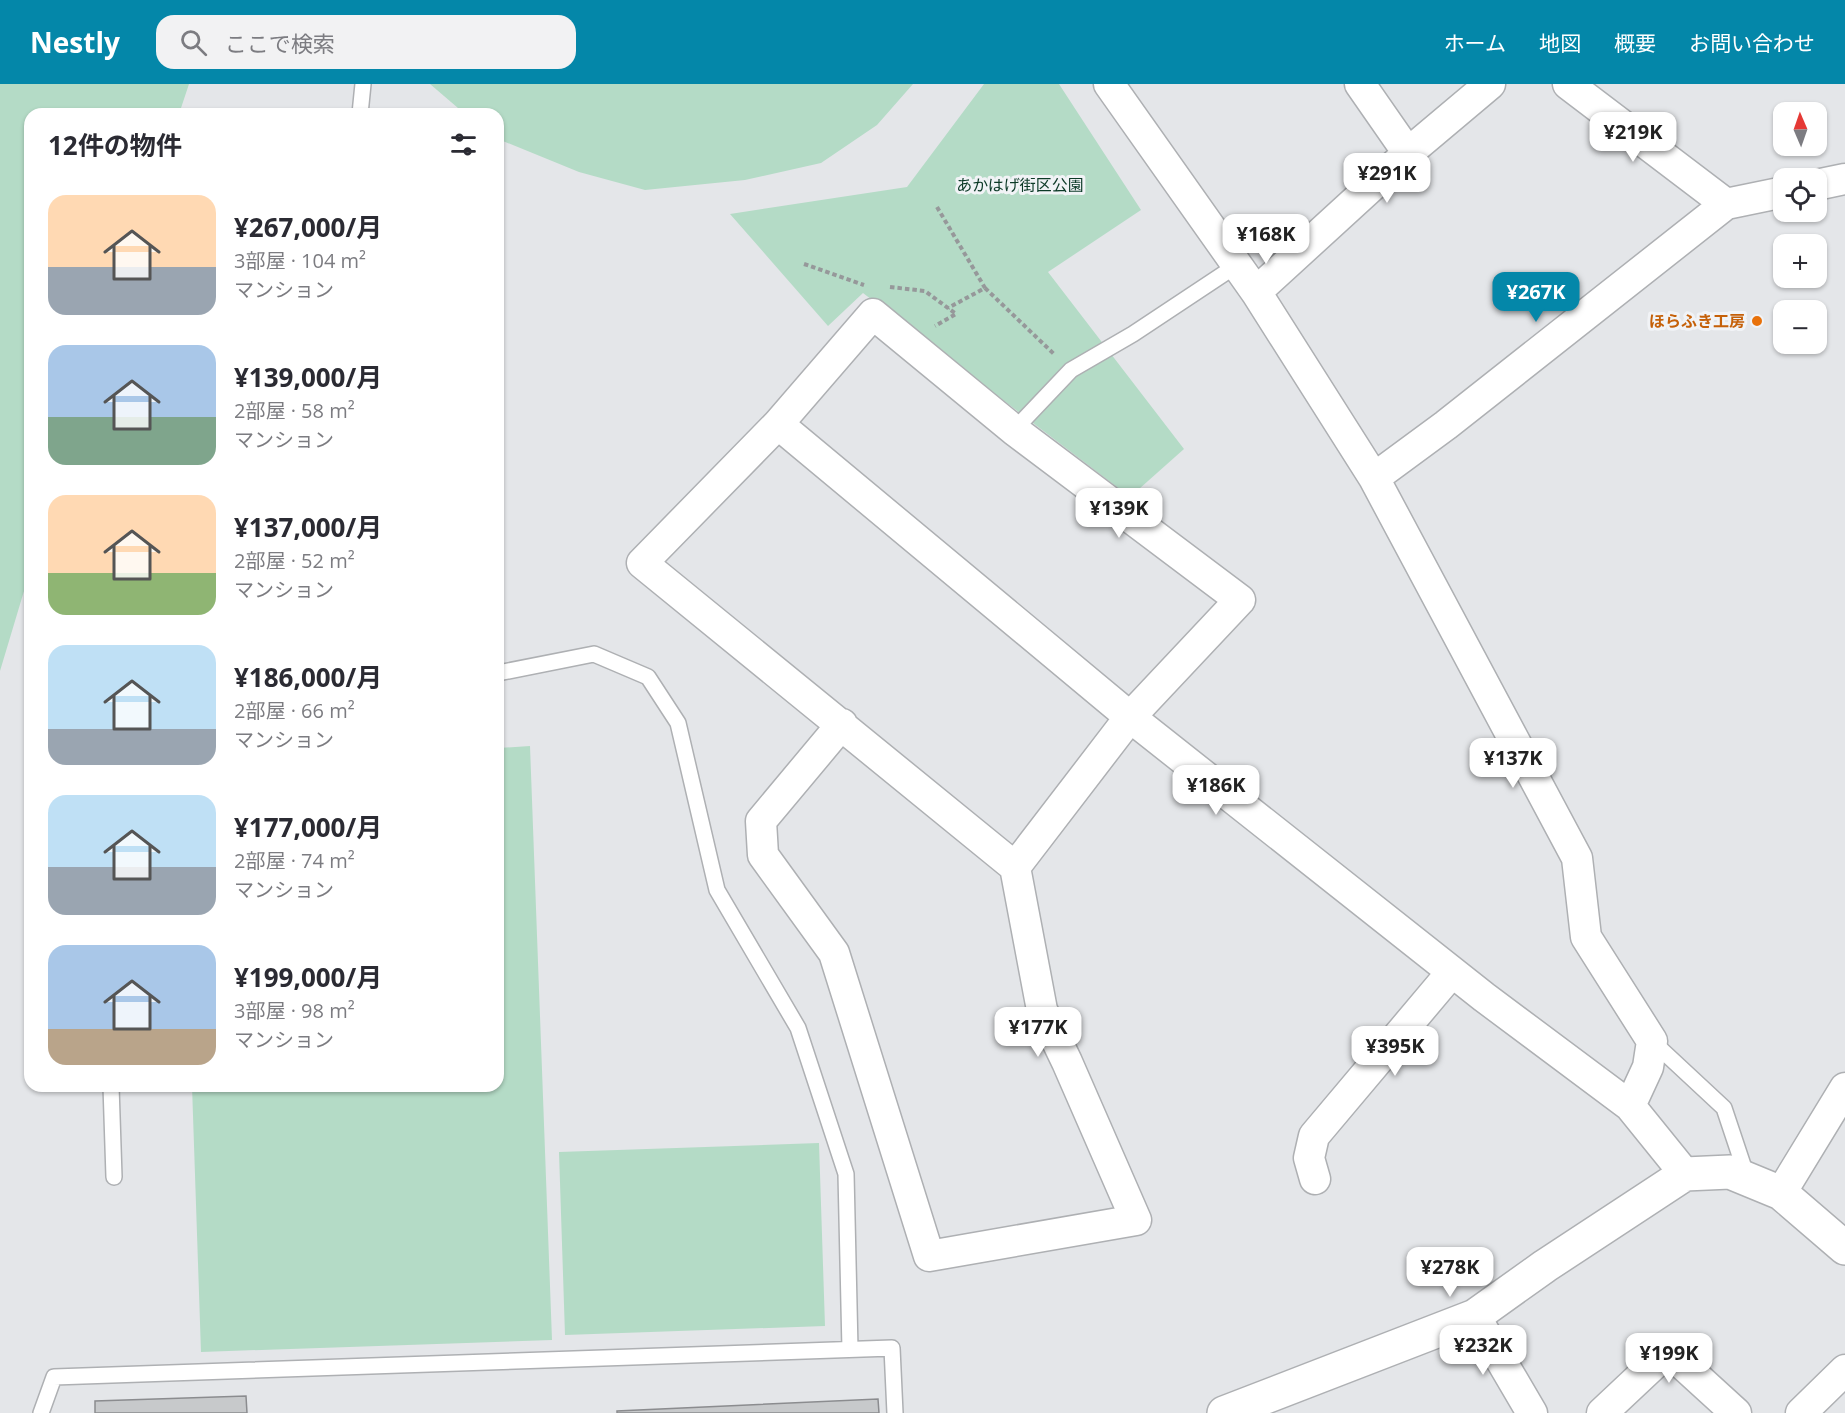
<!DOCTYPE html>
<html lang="ja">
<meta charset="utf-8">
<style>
body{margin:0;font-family:"Open Sans","Noto Sans JP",sans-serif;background:#f2f2f3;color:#2b2b33;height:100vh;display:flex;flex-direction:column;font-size:22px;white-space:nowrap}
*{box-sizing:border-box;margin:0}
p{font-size:20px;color:#7c7c81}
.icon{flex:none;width:33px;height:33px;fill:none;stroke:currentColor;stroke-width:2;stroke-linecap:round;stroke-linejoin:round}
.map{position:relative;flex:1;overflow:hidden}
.side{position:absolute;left:24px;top:24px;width:480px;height:984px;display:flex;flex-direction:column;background:#fff;border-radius:18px;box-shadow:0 2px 4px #0004}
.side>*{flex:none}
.needle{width:39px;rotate:358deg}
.buttons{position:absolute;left:1773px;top:18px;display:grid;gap:12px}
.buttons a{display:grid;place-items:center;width:54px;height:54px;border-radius:12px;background:#fff;box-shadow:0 2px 4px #0004;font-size:30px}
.price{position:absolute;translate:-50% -51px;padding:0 14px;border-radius:12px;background:#fff;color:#222;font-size:20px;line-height:39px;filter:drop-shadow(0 2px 3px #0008)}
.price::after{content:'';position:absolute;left:50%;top:36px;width:18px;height:14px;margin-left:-9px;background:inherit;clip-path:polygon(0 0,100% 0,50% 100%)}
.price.selected{background:#0487a9;color:#fff}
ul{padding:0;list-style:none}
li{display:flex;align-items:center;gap:18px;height:150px;padding:0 24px}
li span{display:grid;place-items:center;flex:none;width:168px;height:120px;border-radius:18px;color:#555}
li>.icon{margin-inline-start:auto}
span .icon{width:72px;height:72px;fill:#fffc;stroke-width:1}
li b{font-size:26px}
h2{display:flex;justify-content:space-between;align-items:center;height:72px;padding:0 24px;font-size:26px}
header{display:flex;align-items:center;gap:36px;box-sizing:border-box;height:84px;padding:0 30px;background:#0487a9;color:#fff}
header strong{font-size:28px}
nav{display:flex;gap:33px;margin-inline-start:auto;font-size:21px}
.search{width:420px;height:54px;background:#f2f2f3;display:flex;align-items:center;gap:15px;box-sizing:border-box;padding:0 21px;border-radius:18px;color:#7c7c81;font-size:22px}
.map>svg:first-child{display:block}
</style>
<header>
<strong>Nestly</strong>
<div class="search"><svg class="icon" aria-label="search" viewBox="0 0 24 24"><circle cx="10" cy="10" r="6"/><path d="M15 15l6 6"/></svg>ここで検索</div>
<nav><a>ホーム</a><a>地図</a><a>概要</a><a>お問い合わせ</a></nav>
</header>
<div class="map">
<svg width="1845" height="1329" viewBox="0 0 1845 1329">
<rect width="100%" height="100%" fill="#e4e6e9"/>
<path fill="#b4dbc6" d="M0 0H189L179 30H30V487L0 587Z
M430 0H913L877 41 821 79 745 96 645 106 579 88 498 55V30H465Z
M984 0H1059L1141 126 1048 188 1184 365 1130 413 863 209 828 242 730 130 907 103Z
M530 662 552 1256 201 1268 192 1002H498V664Z
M819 1059 825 1242 565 1251 559 1068Z"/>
<path fill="#c7c9cb" stroke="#8b8c8f" stroke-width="1.5" d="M246 1312 247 1329H95V1317Z
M878 1315 879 1329H617V1327Z"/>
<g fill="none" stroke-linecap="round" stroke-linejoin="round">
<g stroke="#aeb0b3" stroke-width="18">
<path id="lane" d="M360 30 363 0
M1014 346 1071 286 1133 250 1237 181
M498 589 594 570 648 593 678 639 717 806 798 944 846 1090 850 1265
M1652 957 1724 1024 1747 1093
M111 1002 114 1093
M41 1329 54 1293 892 1264 895 1329"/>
</g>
<g stroke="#aeb0b3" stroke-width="33">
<path id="street" d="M1109 0 1256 208 1374 394 1577 774 1586 853 1652 957 1648 983 1630 1022
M1360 0 1408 69
M1568 0 1726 120
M1816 101 1845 95
M1256 208 1408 69 1490 0
M778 340 1130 633 1484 913 1630 1022 1685 1090
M1374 394 1446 341 1726 120 1784 108
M842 640 761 737 763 771 834 869 929 1172 1136 1136 1067 978 1042 926 1015 783 642 479 778 340 873 230 1014 346 1240 516 1130 633 1015 783
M1315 1095 1309 1074 1314 1052 1452 888
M1781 1109 1845 1004
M1475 1232 1532 1329
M1602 1329 1668 1267 1736 1329
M1801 1329 1845 1286"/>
</g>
<g stroke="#aeb0b3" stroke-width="36">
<path id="secondary" d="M1224 1329 1475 1232 1545 1182 1685 1090 1730 1088 1781 1109 1845 1164"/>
</g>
<path stroke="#96989a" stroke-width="4" stroke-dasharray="4.5 3" stroke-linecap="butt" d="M937 123 985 204 948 224
M804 180 864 201
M890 203 925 207 956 230 935 242
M985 204 1054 270"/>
<use href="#lane" stroke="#fff" stroke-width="15"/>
<use href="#street" stroke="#fff" stroke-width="30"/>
<use href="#secondary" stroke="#fff" stroke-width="33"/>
</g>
<circle fill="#e8710a" stroke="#f1f3f6" stroke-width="2" cx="1757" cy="237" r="6"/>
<g text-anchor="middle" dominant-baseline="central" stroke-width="6" stroke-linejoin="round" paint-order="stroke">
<g font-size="16" fill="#0c3a27" stroke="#f1f3f6">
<text x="1020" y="101">あかはげ街区公園</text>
</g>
<g font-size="16" font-weight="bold" fill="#c56008" stroke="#f1f3f6" text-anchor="end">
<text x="1745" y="237">ほらふき工房</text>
</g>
</g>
</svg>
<div class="buttons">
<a><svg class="needle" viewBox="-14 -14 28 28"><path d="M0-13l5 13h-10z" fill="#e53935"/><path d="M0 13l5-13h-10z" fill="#7c7c81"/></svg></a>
<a><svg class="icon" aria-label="locate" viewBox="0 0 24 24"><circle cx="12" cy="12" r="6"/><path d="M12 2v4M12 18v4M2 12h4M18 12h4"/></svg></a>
<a>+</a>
<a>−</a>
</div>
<b class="price" style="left:1633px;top:79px">¥219K</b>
<b class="price" style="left:1387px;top:120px">¥291K</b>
<b class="price" style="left:1266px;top:181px">¥168K</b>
<b class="price selected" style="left:1536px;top:239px">¥267K</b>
<b class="price" style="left:1119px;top:455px">¥139K</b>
<b class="price" style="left:1513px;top:705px">¥137K</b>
<b class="price" style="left:1216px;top:732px">¥186K</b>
<b class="price" style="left:1038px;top:974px">¥177K</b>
<b class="price" style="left:1395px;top:993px">¥395K</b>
<b class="price" style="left:1450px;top:1214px">¥278K</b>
<b class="price" style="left:1483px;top:1292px">¥232K</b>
<b class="price" style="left:1669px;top:1300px">¥199K</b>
<section class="side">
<h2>12件の物件<svg class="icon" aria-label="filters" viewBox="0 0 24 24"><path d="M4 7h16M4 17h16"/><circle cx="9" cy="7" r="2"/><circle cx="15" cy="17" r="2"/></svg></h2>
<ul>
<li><span style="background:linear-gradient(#ffd9b3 60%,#9aa5b1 0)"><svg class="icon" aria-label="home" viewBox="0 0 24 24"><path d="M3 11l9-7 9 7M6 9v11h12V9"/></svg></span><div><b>¥267,000/月</b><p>3部屋 · 104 m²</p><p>マンション</p></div></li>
<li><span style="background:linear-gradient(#a9c7e8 60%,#7fa58c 0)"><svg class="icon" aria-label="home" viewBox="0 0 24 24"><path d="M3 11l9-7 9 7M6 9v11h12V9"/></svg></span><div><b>¥139,000/月</b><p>2部屋 · 58 m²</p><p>マンション</p></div></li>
<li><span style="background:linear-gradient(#ffd9b3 65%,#8fb573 0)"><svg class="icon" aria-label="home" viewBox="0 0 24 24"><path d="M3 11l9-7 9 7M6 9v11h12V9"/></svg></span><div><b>¥137,000/月</b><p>2部屋 · 52 m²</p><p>マンション</p></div></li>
<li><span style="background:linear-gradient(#bfe0f5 70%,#9aa5b1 0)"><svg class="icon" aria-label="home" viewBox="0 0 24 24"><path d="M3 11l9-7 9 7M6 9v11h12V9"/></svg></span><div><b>¥186,000/月</b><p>2部屋 · 66 m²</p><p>マンション</p></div></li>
<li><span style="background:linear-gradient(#bfe0f5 60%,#9aa5b1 0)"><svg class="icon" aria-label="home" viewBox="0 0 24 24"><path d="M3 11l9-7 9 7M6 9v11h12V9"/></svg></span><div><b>¥177,000/月</b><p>2部屋 · 74 m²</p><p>マンション</p></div></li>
<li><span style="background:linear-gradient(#a9c7e8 70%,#b9a48a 0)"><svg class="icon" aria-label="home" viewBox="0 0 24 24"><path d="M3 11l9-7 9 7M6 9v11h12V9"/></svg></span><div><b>¥199,000/月</b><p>3部屋 · 98 m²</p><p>マンション</p></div></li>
</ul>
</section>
</div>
